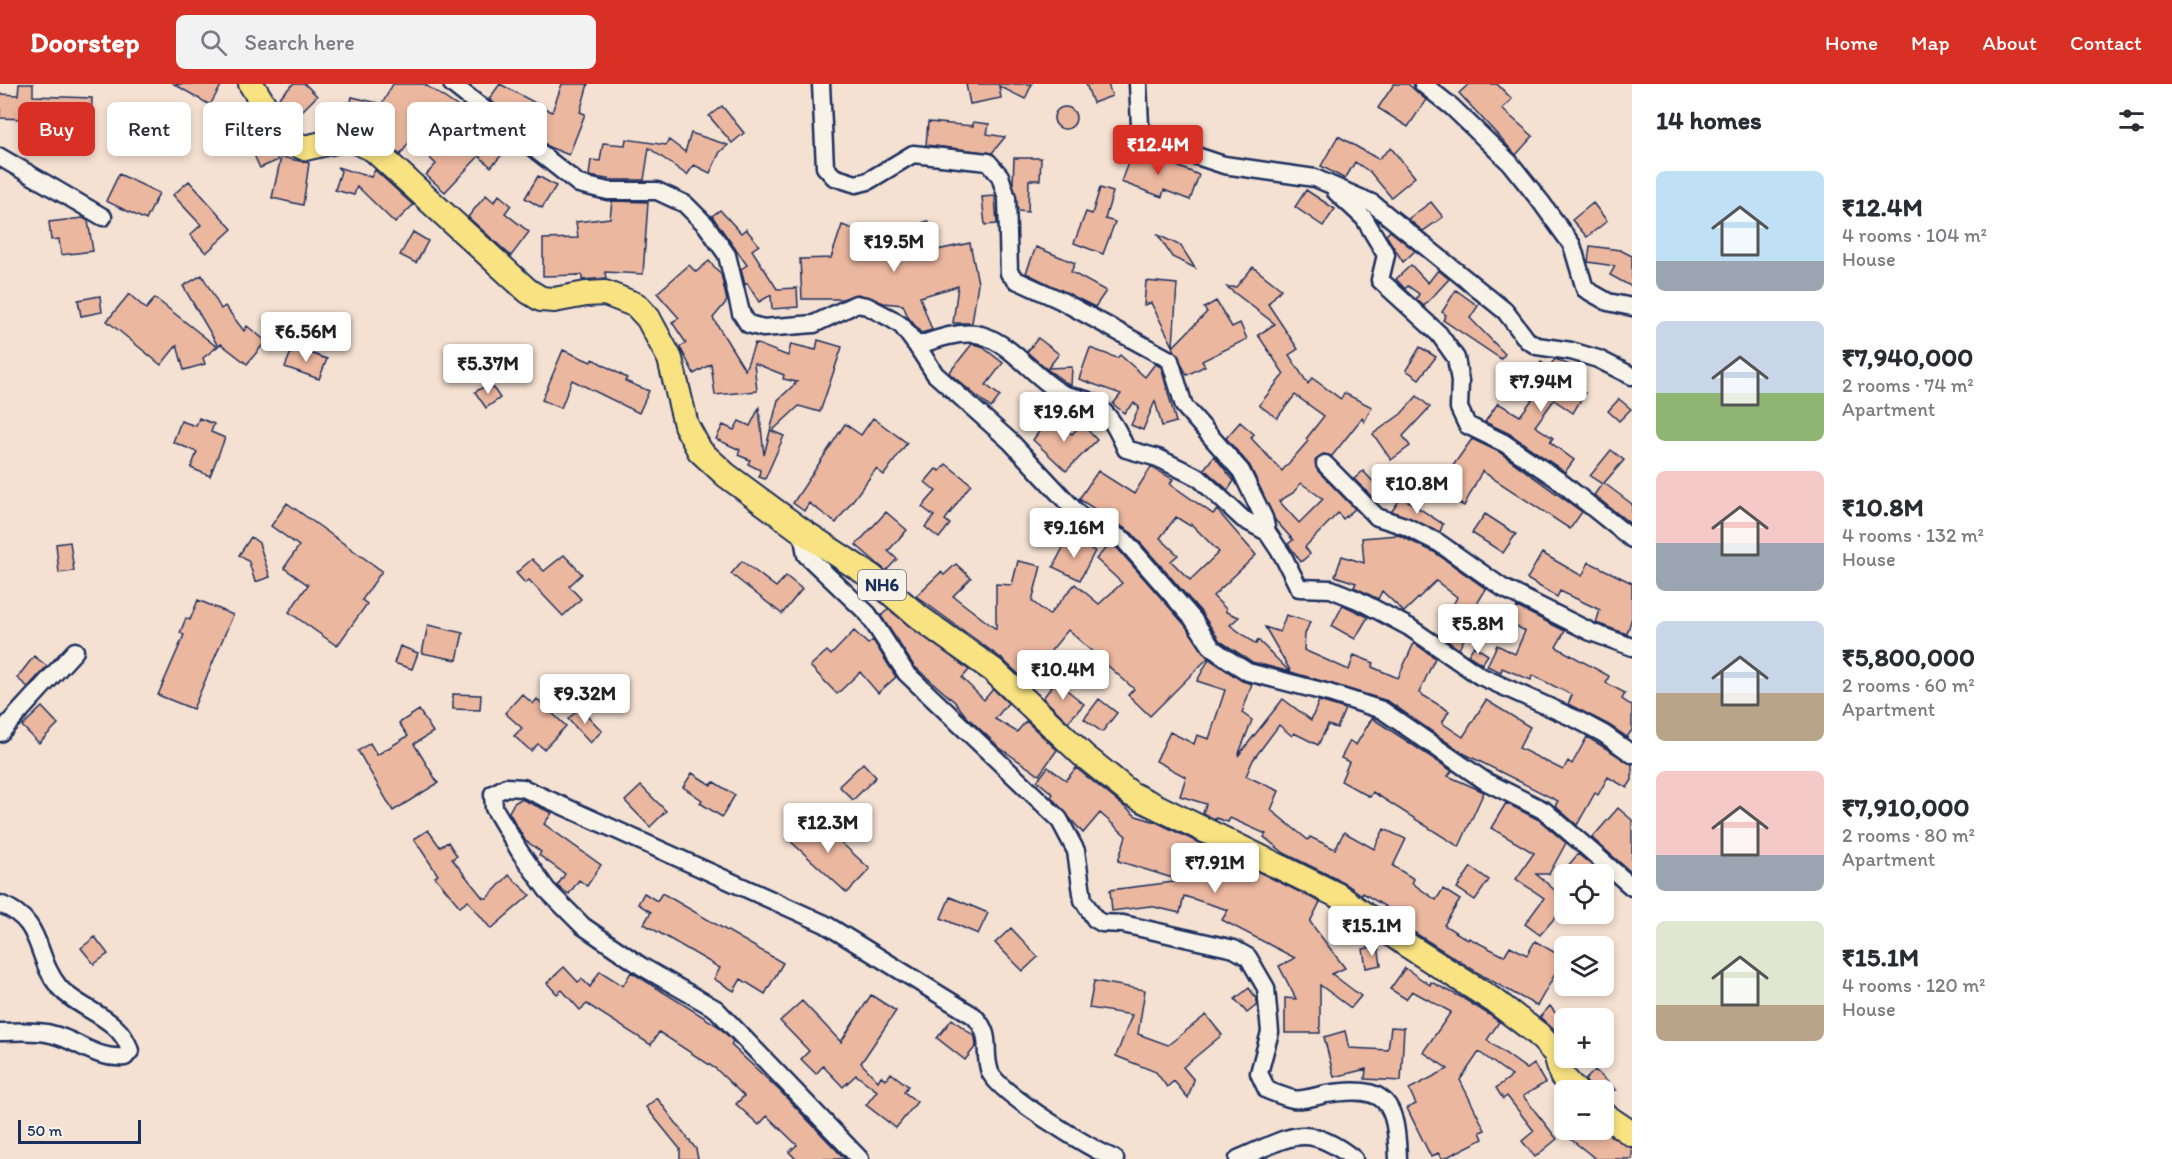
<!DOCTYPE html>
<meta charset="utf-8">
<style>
body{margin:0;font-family:Itim,sans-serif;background:#f2f2f3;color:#2b2b33;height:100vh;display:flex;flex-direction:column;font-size:22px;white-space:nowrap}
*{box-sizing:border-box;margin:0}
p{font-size:20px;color:#7c7c81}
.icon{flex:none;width:33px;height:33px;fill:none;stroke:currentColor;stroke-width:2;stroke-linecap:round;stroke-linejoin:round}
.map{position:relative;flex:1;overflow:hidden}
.panel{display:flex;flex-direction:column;background:#fff;width:540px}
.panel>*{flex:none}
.hud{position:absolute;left:18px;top:18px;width:570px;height:54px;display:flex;gap:12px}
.tools{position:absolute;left:1554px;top:780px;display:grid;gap:12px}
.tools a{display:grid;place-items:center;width:60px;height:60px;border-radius:9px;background:#fff;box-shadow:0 3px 9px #0003;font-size:30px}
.scale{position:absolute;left:18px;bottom:15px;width:123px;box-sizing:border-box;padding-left:6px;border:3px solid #1b2f5e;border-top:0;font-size:16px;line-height:21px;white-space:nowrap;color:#1b2f5e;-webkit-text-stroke:4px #f7f3e8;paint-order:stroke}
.price{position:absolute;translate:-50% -51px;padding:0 14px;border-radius:6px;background:#fff;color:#222;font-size:20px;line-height:39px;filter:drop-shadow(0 2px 3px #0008)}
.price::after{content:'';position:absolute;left:50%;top:36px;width:18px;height:14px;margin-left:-9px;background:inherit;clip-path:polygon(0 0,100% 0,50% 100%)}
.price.active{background:#d93025;color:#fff}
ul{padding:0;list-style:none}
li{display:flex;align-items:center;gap:18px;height:150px;padding:0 24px}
li span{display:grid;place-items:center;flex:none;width:168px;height:120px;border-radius:9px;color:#555}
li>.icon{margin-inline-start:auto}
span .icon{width:72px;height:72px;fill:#fffc;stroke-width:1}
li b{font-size:26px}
h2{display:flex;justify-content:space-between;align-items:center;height:72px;padding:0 24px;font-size:26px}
.chip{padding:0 21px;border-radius:9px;background:#fff;box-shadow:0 3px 9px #0003;font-size:21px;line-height:54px}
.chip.active{background:#d93025;color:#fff}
header{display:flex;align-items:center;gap:36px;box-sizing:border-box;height:84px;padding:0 30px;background:#d93025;color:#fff}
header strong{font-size:28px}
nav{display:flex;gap:33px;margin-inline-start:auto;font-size:21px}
.search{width:420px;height:54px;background:#f2f2f3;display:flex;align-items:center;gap:15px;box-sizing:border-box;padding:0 21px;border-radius:9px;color:#7c7c81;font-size:22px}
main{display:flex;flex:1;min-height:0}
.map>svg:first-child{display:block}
</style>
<header>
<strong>Doorstep</strong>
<div class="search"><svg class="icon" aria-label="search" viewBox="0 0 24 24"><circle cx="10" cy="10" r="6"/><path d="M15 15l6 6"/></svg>Search here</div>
<nav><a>Home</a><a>Map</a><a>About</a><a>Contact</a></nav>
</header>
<main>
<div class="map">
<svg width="1632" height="1075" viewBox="0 0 1632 1075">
<rect width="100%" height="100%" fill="#f4e1d2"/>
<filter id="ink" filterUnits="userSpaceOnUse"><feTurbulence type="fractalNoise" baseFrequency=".0167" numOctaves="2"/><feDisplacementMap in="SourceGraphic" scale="12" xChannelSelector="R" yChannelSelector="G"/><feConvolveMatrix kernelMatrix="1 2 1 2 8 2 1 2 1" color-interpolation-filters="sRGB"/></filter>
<g filter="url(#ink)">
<path fill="#ecb79f" stroke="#1b2f5e" stroke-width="1.5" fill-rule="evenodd" d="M19 0H33V12L92 14 90 59 67 58 68 37 0 34V10L18 11Z
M174 0H222L210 21Z
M293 0H305L317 12 296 33 278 15Z
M393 0H424L460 24 507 65 491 83 479 72 445 108 426 91 436 80 411 56 400 71 379 52 355 41 346 40 352 13 382 20Z
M500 0 552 28 562 0H588L580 28 585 30 569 71 549 63 541 56 542 54 530 48 489 15Z
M966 0H1032L1025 15 999 2 1001 14 970 20Z
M1086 0H1108L1112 12 1093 19Z
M1394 0H1408L1426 16 1408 43 1378 24Z
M1469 0H1497L1512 15 1502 25 1533 52 1516 71 1459 9Z
M722 22 744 49 732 59 709 32Z
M1054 34a11 11 0 1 1 22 0a11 11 0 1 1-22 0Z
M228 29 243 52 226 63 211 40Z
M928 38 973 42V38L989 40 987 50 1005 53 992 69 926 61Z
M691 49 728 61 720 68 710 89 694 81 687 91 649 64 644 96H613L589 92 591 76 600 77 603 59 625 61 626 55 666 61 669 56 685 68Z
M267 52 278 76 260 84 249 60Z
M1338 52 1378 75 1391 64 1415 93 1391 113 1370 88 1355 78 1345 95 1321 82Z
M1133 64 1199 91 1190 116 1164 106 1162 113 1121 98Z
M281 73 309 79 303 121 272 114Z
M1014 74H1041L1040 96H1029L1028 128 1018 127 1013 99Z
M337 83 371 93 375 86 413 121 395 139 357 102 354 111 335 106 341 87Z
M119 90 159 109 146 136 106 117Z
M538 92 556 102 542 124 525 114Z
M189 97 232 145 206 169 190 151 201 141 173 111Z
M1100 104 1113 108 1105 135 1115 138 1103 170 1074 159 1086 128 1092 130Z
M1306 106 1335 125 1323 142 1295 123Z
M486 111 494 118 499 111 511 121 505 129 529 148 511 172 468 133Z
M995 112 997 140 985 141 982 113Z
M612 117 648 118 643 190 605 188 606 194 582 196V191L543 192V155L578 154 576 138 610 134Z
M1431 118 1443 133 1423 147 1408 135Z
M1593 119 1607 137 1587 153 1572 136Z
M720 126 741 149 746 145 759 161 752 166 777 205 797 204 798 223 772 225 771 211 759 218 747 199 745 201 741 185 747 181 712 132Z
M83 134 88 137 93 167 61 171 59 155 51 156 49 138Z
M928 137 937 166 970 159 978 199 972 239H953L958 202 920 213 932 246 921 249 908 233 903 221 884 219 858 210 842 215H802L800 175 831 174 842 141 889 158 916 161 910 143Z
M1390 147 1415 167 1403 178 1386 151Z
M413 148 428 157 416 179 400 171Z
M1158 151 1181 162 1195 184 1172 173Z
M1590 162 1620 166 1632 172V203L1610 191 1615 182 1588 178Z
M1036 163 1075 179 1071 188 1106 207 1095 223 1026 189Z
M709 177 721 190 727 217 713 234 745 286 755 259 788 272 791 260 816 266 818 256 842 263 820 328 799 322 772 347 784 352 765 395 759 393 760 386 748 380 750 376 738 371 740 366 716 355 723 341 734 346 739 337 750 342 759 324 764 371 778 316 797 298 783 295 784 291 754 279 757 307 715 311 711 280 694 290 680 263 686 259 672 238 679 234 657 209 689 181 696 188Z
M1411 181 1428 199 1438 186 1449 195 1424 222 1416 215 1419 210 1408 202 1405 205 1396 195Z
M1253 183 1281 205 1268 220 1298 265 1289 271 1308 300 1312 294 1341 315 1344 309 1372 323 1364 338 1362 334 1332 372 1323 370 1315 377 1318 387 1355 425 1343 435 1338 429 1305 463 1310 470 1301 478 1288 460 1293 456 1275 436 1250 382 1226 354 1240 338 1254 350 1251 354 1282 387 1308 357 1306 355 1324 332 1295 311 1277 334 1259 321 1284 290 1258 251 1275 240 1227 203H1236ZM1301 399 1323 415 1299 439 1279 417 1293 409Z
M202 191 221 225 225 222 244 247 247 242 266 257 247 280 221 260 218 262 183 202Z
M1146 197 1177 200 1173 262 1151 219 1144 221Z
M1456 206 1478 222 1470 234 1505 270 1501 275 1443 236 1446 231 1442 228Z
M129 210 146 225 155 214 217 263 203 274 205 280 184 286 177 261 161 281 107 237Z
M100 212 102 228 81 232 78 216Z
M1216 217 1232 243 1240 239 1247 255 1202 277 1205 282 1187 291 1173 263 1207 228 1204 224Z
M1038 254 1059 270 1048 284 1072 283 1071 302 1044 283 1027 268Z
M972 260 981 262 1003 279 986 301 1000 312 991 324 949 289Z
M293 263 327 275 319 295 285 283Z
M1420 263 1436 273 1419 295 1406 286Z
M1090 264 1117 274 1120 271 1145 293 1155 280 1161 283 1176 338 1162 342 1155 317 1143 346 1131 341 1139 323 1134 319 1124 329 1113 320 1121 310 1079 295Z
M563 266 591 278 593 275 627 294 625 297 649 307 639 329 572 296 561 324 542 316Z
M1555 275 1570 281 1561 294 1585 309 1573 329 1554 316 1535 342 1553 354 1550 358 1574 376 1565 388 1510 350 1485 338 1498 319 1520 332 1543 301 1531 293 1541 278 1549 283Z
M490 299 500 314 486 324 475 308Z
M1417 312 1430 323 1403 352 1410 362 1391 376 1373 350 1401 330Z
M1619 315 1631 325 1619 337 1608 327Z
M199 334 214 340 211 348 225 354 210 392 191 384 197 368 173 358 181 337 196 342Z
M873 334 907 359 884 391 876 385 836 439 809 419 804 427 793 419 845 340 861 351Z
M1049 334 1072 350 1082 340 1097 356 1066 387 1033 356Z
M1472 355 1499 368 1582 428 1570 445 1482 387 1464 422 1429 404 1437 388 1445 393Z
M1611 366 1624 376 1604 399 1632 420V441L1594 411 1602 400 1590 392Z
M1214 372 1234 397 1228 406 1204 385Z
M946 380 971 400 945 436 950 440 939 454 925 443 934 432 922 423 936 407 925 398 936 385 940 387Z
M1151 383 1173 395 1170 400 1213 430 1217 426 1256 471 1213 512 1226 525V528L1239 533 1230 541 1256 560 1258 556 1290 588 1252 578 1220 557 1201 528 1132 449 1079 415 1098 387 1134 410ZM1176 433 1190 442 1191 440 1219 468 1190 496 1171 477 1178 471 1160 454Z
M1363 387 1382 407 1373 414 1354 395Z
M1400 415H1405L1443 440 1440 448 1392 427Z
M287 419 382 487 362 516 367 520 337 562 289 528 308 501 284 484 299 462 271 442Z
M886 428 907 446 888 467 897 475 886 487 856 461Z
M1485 430 1516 450 1503 469 1472 449Z
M1398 451 1434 468 1486 505 1466 538 1471 541 1459 565 1439 551 1457 513 1436 497 1404 528 1382 507 1378 515 1354 503 1356 499 1335 492 1342 472 1364 479 1362 454Z
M251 453 259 459 270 493 255 498 249 478 239 471Z
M1068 454 1095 467 1080 496 1053 483Z
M70 458 74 487 59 489 56 460Z
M1110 460 1117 464 1185 541 1208 574 1150 632 1128 611 1134 605 1068 546 1026 597 1001 574 916 512 941 488 944 491 956 480 971 494 953 512 996 545V500L1012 501 1018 477 1041 482 1032 517 1049 531 1075 500 1099 520 1122 499 1096 475Z
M1542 469 1582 492 1589 478 1632 499V533L1627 550 1596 539 1600 526 1560 507 1557 513 1527 495Z
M564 471 582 490 569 502 581 515 563 532 529 496 525 499 516 489 532 475 544 487Z
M742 477 776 503 786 492 802 505 782 530 731 490Z
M198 516 233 531 193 625 158 611 184 551 180 549 186 534 190 536Z
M1343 521 1368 533 1355 555 1332 542Z
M1517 523 1565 547 1556 563 1609 592 1606 599 1625 609 1622 615 1632 622V646L1627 653 1609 641 1568 620 1572 611 1532 591 1531 596 1502 584 1501 588 1487 582 1497 561 1515 570 1525 547 1509 538Z
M888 525 969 586 962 594 984 616 993 605 1008 619 995 635 1017 648 1026 637 1057 666 1039 691 1000 664 966 632 956 619 914 582 881 532Z
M1286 531 1310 538 1305 550 1304 566 1349 586 1354 571 1374 579 1372 583 1398 594 1414 559 1435 574 1419 609 1449 627 1442 639 1463 653 1486 616 1530 643 1519 664 1563 686 1568 677 1572 680 1587 653 1632 680V696L1627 704 1608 693 1598 711 1595 709 1577 741 1555 722 1558 717 1463 669 1388 617 1291 588 1265 543 1280 548Z
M428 541 463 549 457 576 422 569Z
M854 547 868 560 873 556 896 593 878 609 860 588 837 610 810 582 827 567 831 571Z
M400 562 418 569 412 585 394 579Z
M1474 562 1488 571 1482 580 1468 571Z
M34 572 47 582 28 603 17 594Z
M1209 575 1242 597 1252 600 1242 629 1252 636 1238 672 1283 615 1311 636 1319 617 1345 625 1337 644 1328 641 1318 661 1294 649 1292 652 1279 641 1253 676 1246 692 1279 707 1271 726 1308 756 1310 753 1335 765 1344 748 1374 765 1384 745 1406 755 1393 782 1414 795 1412 799 1436 816 1443 805 1460 816 1444 841 1468 856 1469 854 1504 872 1510 862 1527 871 1535 857 1564 874 1537 922 1483 892 1415 849 1393 834 1396 829 1363 809 1362 811 1343 798 1284 769 1264 753 1266 750 1230 734 1228 738 1216 734V736L1203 729 1206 720 1180 712 1186 693 1156 677 1170 648 1194 660 1197 651 1209 655 1225 606 1197 597Z
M1056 597 1084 620 1068 638 1043 614Z
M453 610 481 611 480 626 453 625Z
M522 610 533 620 537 615 566 642 544 665 538 660 531 667 514 652 522 644 505 629Z
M1099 615 1117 629 1102 648 1084 635Z
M42 623 58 640 39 659 22 642Z
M580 624 602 647 590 659 568 635Z
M419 626 433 648 414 660 438 699 393 727 358 667 370 659 377 671 408 652 399 639Z
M1372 634 1452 687 1448 692 1484 708 1459 763 1373 708 1370 713 1341 697 1349 678 1341 674 1350 657 1356 661Z
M863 679 876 693 853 716 839 702Z
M1048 683 1066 696 1076 684 1136 732 1156 738 1320 818 1310 838 1345 884 1332 890 1361 912 1351 924 1320 901V949H1285V914L1296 915 1279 882 1295 874 1222 836 1228 826 1184 812 1180 829 1150 822 1112 827 1110 806 1182 797 1118 777 1126 752 1100 729 1083 749 1051 713 1053 710 1037 697Z
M692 689 711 701 714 698 735 711 722 733 700 719 702 716 683 703Z
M641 702 666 727 650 743 625 717Z
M521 715 552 729 544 740 601 781 587 802 579 796 569 810 557 802 565 790 539 771 541 768 525 756 509 728 514 719Z
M1506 719 1539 736 1566 759 1549 790H1536L1564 814V823L1540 851 1525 840 1544 814 1516 795 1534 769 1491 744Z
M1618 724 1632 736V789L1592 754Z
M810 730 870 785 847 809 787 754Z
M428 746 440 763 448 758 457 772 452 775 483 814H487L509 791 530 811 491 845 468 817 460 823 435 793 438 791 414 755Z
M1578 770 1602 790H1561Z
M1471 783 1489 796 1475 816 1457 804Z
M644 809 657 817 662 809 783 879 765 910 741 895 734 907 714 895 720 884 644 840 651 828 638 820Z
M950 813 988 829 978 850 941 834Z
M1011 844 1038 873 1023 887 995 859Z
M95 853 108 870 94 880 81 864Z
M1378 862 1381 881 1366 884 1363 865Z
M564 883 578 898 582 895 590 903 600 887 623 902 631 888 718 942 733 957 731 961 780 1007 845 1075H796L789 1068 797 1061 767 1032 759 1041 736 1020 744 1012 716 985 659 948 651 961 587 920 580 926 562 906 557 910 547 899Z
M1405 884 1430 901 1431 898 1461 913 1488 930 1499 938 1487 956 1527 985 1534 980 1545 999 1523 1012 1557 1055 1535 1073 1522 1057 1534 1047 1507 1012 1503 1015 1496 1004 1512 992 1479 968 1460 996 1485 1046 1480 1048 1483 1055 1443 1075 1438 1069 1431 1073 1407 1024 1416 1020 1409 1005 1448 985 1423 968 1451 928 1412 907 1406 915 1390 905Z
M1094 897 1145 906 1138 950 1168 961 1206 931 1222 951 1183 983 1194 996 1188 1014 1174 997 1167 1003 1156 988 1116 972 1132 931 1089 924Z
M1249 904 1256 914 1257 921 1247 929 1235 915Z
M871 911 896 927 861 979 878 997 881 992 886 996 891 989 908 1002 904 1008 917 1018 896 1044 866 1021 877 1007 856 991 843 1003 823 982 816 990 801 975 809 967 780 937 802 917 841 958Z
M1550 922 1564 940V955L1540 933Z
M952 935 975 953 976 962 965 976 937 954Z
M1391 943 1404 944 1401 997 1365 995 1366 985 1334 993 1324 953 1345 947 1349 964 1388 966Z
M1595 986 1616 1006H1595L1587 999 1585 996Z
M657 1014 696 1065 698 1075H680V1065L646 1023Z
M1559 1046H1600L1632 1064V1075H1596Z"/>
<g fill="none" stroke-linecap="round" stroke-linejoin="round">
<g stroke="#1b2f5e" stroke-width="21">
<path id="minor" d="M452 0 579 100 608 107H657L685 120 706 141 727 171 741 229 748 240 763 244 814 240 856 220 867 222 892 235 902 242 917 262 935 290 1011 358 1081 433 1124 456 1193 535 1212 564 1229 576 1248 588 1329 609 1382 626 1485 697 1545 727 1632 803
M821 0 825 83 834 93 856 100 868 97 913 70 988 78 1000 92 1007 114 1009 189 1016 196 1060 216 1170 276 1184 322 1241 387 1264 434 1267 448 1283 472 1299 504 1331 505 1358 516 1409 543 1480 592 1578 636 1604 650 1632 670
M1138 0 1140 41 1148 56 1224 81 1315 94 1372 119 1505 227 1527 256 1537 262 1571 267 1598 275 1632 292
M1423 0 1452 23 1510 79 1541 118 1572 161 1585 205 1608 218 1632 223
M0 73 103 133
M1336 108 1364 134 1386 171 1380 196 1439 250 1456 274 1460 297 1459 324 1467 341 1504 359 1557 395 1632 455
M917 262C936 255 961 246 981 251 1012 260 1033 292 1060 308 1071 315 1087 313 1098 322 1112 334 1119 349 1126 365L1158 374 1199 394 1243 435 1267 448
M1325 380 1377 433 1405 442 1439 459 1503 504 1591 548 1632 563
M802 447 806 471 868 530 906 589 1059 735 1076 767 1083 816 1095 835 1102 839 1123 840 1234 865 1248 873 1266 904 1270 948 1259 989 1267 1006C1275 1009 1284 1013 1293 1015 1303 1017 1316 1012 1326 1010 1388 1000 1396 1018 1398 1075
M0 649 75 567
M0 820C45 837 34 873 59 903 79 926 121 933 130 967L125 973C96 976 78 956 51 950 36 946 16 948 0 948
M860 1075 716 925 641 882 583 842 547 806 520 768 494 724 493 710 506 703 523 704 825 840 974 932C994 953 982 966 990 988 998 1009 1092 1066 1115 1075
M1238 1075C1289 1054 1305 1036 1354 1075"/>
</g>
<g stroke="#1b2f5e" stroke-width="28">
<path id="highway" d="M251 0 285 55 305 64 349 54 373 65 528 207 541 215 554 216 586 210 605 209 636 221 648 234 670 275 686 341 700 367 726 391 802 447 872 493 920 534 993 586 1083 671 1131 710 1337 811 1407 861 1496 918 1538 950 1556 970 1562 992 1575 1006
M1604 1031 1632 1050"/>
</g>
<use href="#minor" stroke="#f7f3e8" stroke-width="16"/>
<use href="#highway" stroke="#f8e281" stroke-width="24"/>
</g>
</g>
<g text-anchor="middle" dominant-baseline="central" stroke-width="6" stroke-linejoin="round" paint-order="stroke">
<rect fill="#f7f3e8" stroke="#5d6a87" stroke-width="1.5" x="858" y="486" width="48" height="30" rx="4.5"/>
<g font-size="18" font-weight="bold" fill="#1b2f5e">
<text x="882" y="501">NH6</text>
</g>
</g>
</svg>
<div class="tools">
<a><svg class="icon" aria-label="locate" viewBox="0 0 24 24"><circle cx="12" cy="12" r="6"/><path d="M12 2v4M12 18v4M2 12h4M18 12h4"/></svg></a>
<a><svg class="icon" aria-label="layers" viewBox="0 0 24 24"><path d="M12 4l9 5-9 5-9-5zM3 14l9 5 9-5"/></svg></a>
<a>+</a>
<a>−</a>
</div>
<div class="scale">50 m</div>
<b class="price active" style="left:1158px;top:92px">₹12.4M</b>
<b class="price" style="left:894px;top:189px">₹19.5M</b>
<b class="price" style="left:306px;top:279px">₹6.56M</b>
<b class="price" style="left:488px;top:311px">₹5.37M</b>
<b class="price" style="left:1541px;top:329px">₹7.94M</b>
<b class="price" style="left:1064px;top:359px">₹19.6M</b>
<b class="price" style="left:1417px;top:431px">₹10.8M</b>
<b class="price" style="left:1074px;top:475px">₹9.16M</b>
<b class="price" style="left:1478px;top:571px">₹5.8M</b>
<b class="price" style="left:1063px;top:617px">₹10.4M</b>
<b class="price" style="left:585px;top:641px">₹9.32M</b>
<b class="price" style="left:828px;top:770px">₹12.3M</b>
<b class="price" style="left:1215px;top:810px">₹7.91M</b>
<b class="price" style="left:1372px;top:873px">₹15.1M</b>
<div class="hud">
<a class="chip active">Buy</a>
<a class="chip">Rent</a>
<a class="chip">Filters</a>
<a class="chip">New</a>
<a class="chip">Apartment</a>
</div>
</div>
<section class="panel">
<h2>14 homes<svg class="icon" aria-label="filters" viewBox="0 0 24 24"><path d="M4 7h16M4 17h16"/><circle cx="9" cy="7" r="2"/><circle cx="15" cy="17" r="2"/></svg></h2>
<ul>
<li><span style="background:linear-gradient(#bfe0f5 75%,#9aa5b1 0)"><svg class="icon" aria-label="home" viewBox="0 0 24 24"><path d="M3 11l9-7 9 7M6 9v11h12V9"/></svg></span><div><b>₹12.4M</b><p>4 rooms · 104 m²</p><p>House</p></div></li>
<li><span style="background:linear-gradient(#c9d6e8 60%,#8fb573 0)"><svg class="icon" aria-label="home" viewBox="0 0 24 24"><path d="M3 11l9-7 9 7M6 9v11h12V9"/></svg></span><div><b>₹7,940,000</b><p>2 rooms · 74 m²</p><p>Apartment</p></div></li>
<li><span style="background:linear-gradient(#f6c9c9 60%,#9aa5b1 0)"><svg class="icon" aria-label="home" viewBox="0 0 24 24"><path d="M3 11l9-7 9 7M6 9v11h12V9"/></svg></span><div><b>₹10.8M</b><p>4 rooms · 132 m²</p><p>House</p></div></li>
<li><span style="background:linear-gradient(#c9d6e8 60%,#b9a48a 0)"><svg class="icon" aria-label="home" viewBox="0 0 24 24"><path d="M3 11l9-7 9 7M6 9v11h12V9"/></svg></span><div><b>₹5,800,000</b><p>2 rooms · 60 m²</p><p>Apartment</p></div></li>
<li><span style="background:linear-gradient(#f6c9c9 70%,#9aa5b1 0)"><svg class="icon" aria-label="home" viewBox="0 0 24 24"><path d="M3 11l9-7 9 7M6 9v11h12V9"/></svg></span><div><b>₹7,910,000</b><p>2 rooms · 80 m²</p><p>Apartment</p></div></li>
<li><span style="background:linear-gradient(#dfe7d0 70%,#b9a48a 0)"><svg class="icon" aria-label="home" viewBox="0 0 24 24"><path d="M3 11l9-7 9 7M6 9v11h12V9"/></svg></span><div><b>₹15.1M</b><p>4 rooms · 120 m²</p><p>House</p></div></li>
</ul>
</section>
</main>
